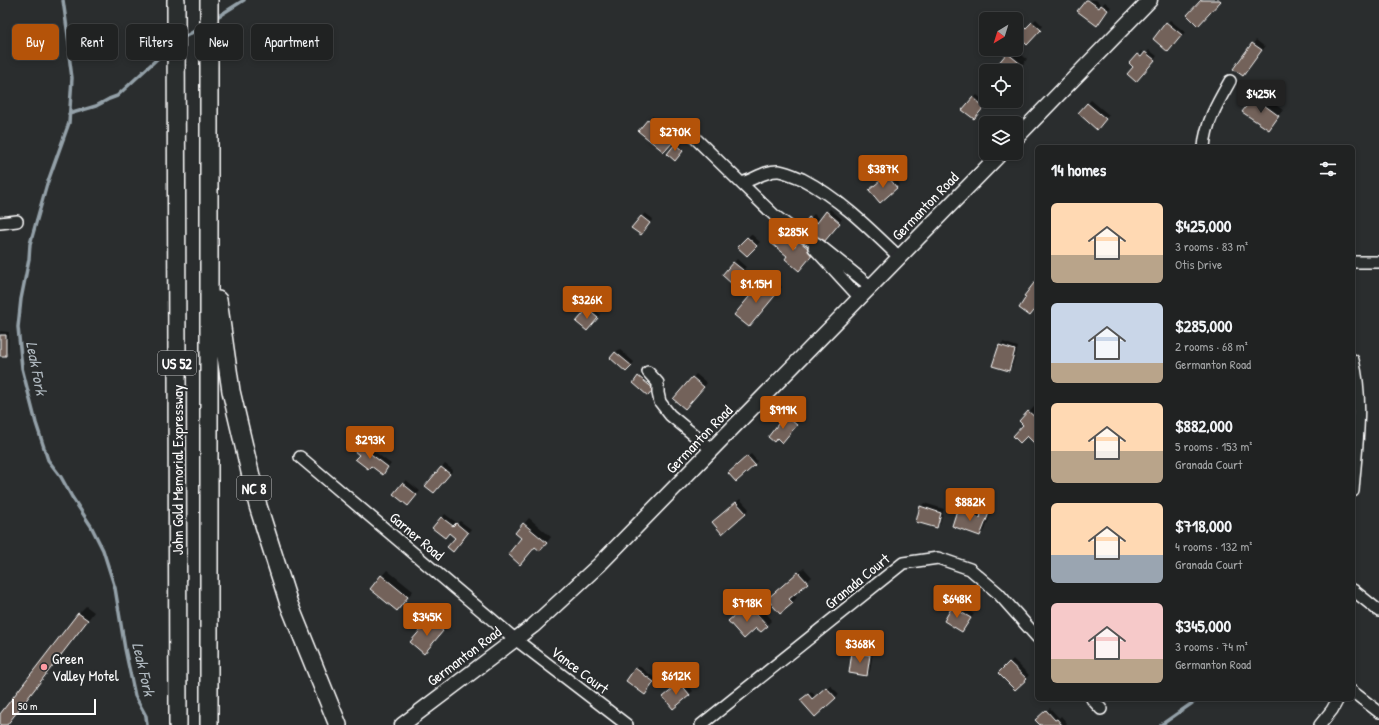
<!DOCTYPE html>
<meta charset="utf-8">
<style>
body{margin:0;font-family:"Patrick Hand",sans-serif;background:#2d2f2f;color:#f1f3f6;height:100vh;display:flex;flex-direction:column;font-size:15px;white-space:nowrap}
*{box-sizing:border-box;margin:0}
p{font-size:13px;color:#a2a4a5}
.icon{flex:none;width:22px;height:22px;fill:none;stroke:currentColor;stroke-width:2;stroke-linecap:round;stroke-linejoin:round}
.map{position:relative;flex:1;overflow:hidden}
.side{position:absolute;left:1035px;top:145px;width:320px;height:556px;display:flex;flex-direction:column;background:#202222;border-radius:6px;box-shadow:0 2px 6px #0003,0 0 0 1px #3d3f40}
.side>*{flex:none}
.banner{position:absolute;left:12px;top:24px;width:380px;height:36px;display:flex;gap:8px}
.needle{width:26px;rotate:218deg}
.fabs{position:absolute;left:979px;top:12px;display:grid;gap:8px}
.fabs a{display:grid;place-items:center;width:44px;height:44px;border-radius:6px;background:#202222;box-shadow:0 2px 6px #0003,0 0 0 1px #3d3f40;font-size:20px}
.scale{position:absolute;left:12px;bottom:10px;width:84px;box-sizing:border-box;padding-left:4px;border:2px solid #fff;border-top:0;font-size:11px;line-height:14px;white-space:nowrap;color:#fff;-webkit-text-stroke:3px #2a2d2e;paint-order:stroke}
.price{position:absolute;translate:-50% -34px;padding:0 9px;border-radius:4px;background:#b45309;color:#fff;font-size:13px;line-height:26px;filter:drop-shadow(0 1px 2px #0008)}
.price::after{content:'';position:absolute;left:50%;top:24px;width:12px;height:9px;margin-left:-6px;background:inherit;clip-path:polygon(0 0,100% 0,50% 100%)}
.price.current{background:#222;color:#fff}
ul{padding:0;list-style:none}
li{display:flex;align-items:center;gap:12px;height:100px;padding:0 16px}
li span{display:grid;place-items:center;flex:none;width:112px;height:80px;border-radius:6px;color:#555}
li>.icon{margin-inline-start:auto}
span .icon{width:48px;height:48px;fill:#fffc;stroke-width:1}
li b{font-size:17px}
h2{display:flex;justify-content:space-between;align-items:center;height:48px;padding:0 16px;font-size:17px}
.tag{padding:0 14px;border-radius:6px;background:#202222;box-shadow:0 2px 6px #0003,0 0 0 1px #3d3f40;font-size:14px;line-height:36px}
.tag.current{background:#b45309;color:#fff}
.map>svg:first-child{display:block}
</style>
<div class="map">
<svg width="1379" height="725" viewBox="0 0 1379 725">
<rect width="100%" height="100%" fill="#2a2d2e"/>
<filter id="ink" filterUnits="userSpaceOnUse"><feTurbulence type="fractalNoise" baseFrequency=".025" numOctaves="2"/><feDisplacementMap in="SourceGraphic" scale="8" xChannelSelector="R" yChannelSelector="G"/><feConvolveMatrix kernelMatrix="1 2 1 2 8 2 1 2 1" color-interpolation-filters="sRGB"/></filter>
<g filter="url(#ink)">
<path fill="#0007" d="M1087 0H1096L1102 5 1105 2 1111 7 1100 21Z
M1036 19 1043 26 1027 43 1019 36Z
M1170 20 1185 32 1172 47 1167 23Z
M1256 40 1265 47 1243 75 1234 68Z
M1013 49H1014L1027 59 1016 74V71H993Z
M1149 50 1157 56 1140 77 1134 66 1138 55 1141 51 1145 55Z
M1259 93 1283 110 1268 129 1254 98Z
M977 95 987 103 977 115 974 98Z
M1091 100 1109 115 1100 125 1079 113Z
M652 116 677 137 668 148 639 131Z
M677 144 683 149 675 159 668 154Z
M891 173 900 184 880 201 874 186Z
M830 209 842 219 828 238 804 224 814 214 820 220Z
M645 213 653 219 644 230 633 227Z
M784 229 799 242 805 236 818 248 788 256 779 235Z
M751 234 760 242 747 255 739 247Z
M737 259 746 267 735 279 723 275Z
M769 276 782 287 754 320 764 281Z
M591 307 600 314 590 327 588 310Z
M0 331 9 332 8 351 5 355H0Z
M1003 342 1018 347 1012 367 1009 370 1000 346Z
M619 349 634 362 630 367 611 358Z
M642 374 656 385 651 391 639 377Z
M696 374 707 383 688 405 675 399Z
M1034 407 1037 409V440L1027 435 1025 425 1021 421Z
M790 413 799 421 785 438 786 416Z
M363 443 391 464 386 470 360 455 359 446Z
M751 454 757 461 754 465 732 470Z
M445 464 453 470 438 488 427 486Z
M406 480 420 491 411 501 394 494Z
M740 499 749 509 746 513 717 519Z
M924 503 944 509 940 524 936 527 921 507Z
M963 505 983 512 989 506 993 507 985 530 980 535 953 525 958 510Z
M445 514 457 523 460 521 471 529 457 547 456 538 449 532 434 528Z
M529 518 551 537 545 545 523 538 516 533Z
M804 568 812 577 794 593 797 597 792 603 768 599Z
M387 570 413 591 402 604 371 588Z
M749 603 752 607 757 603 772 620 761 631 756 626 735 616Z
M956 604 974 614 962 631 945 621Z
M86 606 94 612 8 725H0V716L79 613Z
M434 617 446 627 427 649 430 620Z
M856 649 873 652 870 671 867 675 853 653Z
M1013 659 1029 675 1015 689 999 673Z
M639 666 656 679 648 690 635 669Z
M684 680 693 691 673 708 667 694Z
M830 685 839 694 815 716 805 697 811 691 816 697Z
M1050 708 1059 718 1061 716 1067 723 1065 725H1041L1040 717Z"/>
<g fill="none" stroke-linecap="round" stroke-linejoin="round">
<path stroke="#94a1a9" stroke-width="3.5" d="M63 0 70 50 69 55 72 78 69 123 47 184 30 244 29 259 21 299 18 327 22 368 36 423 48 460 61 477 72 497 91 526 103 550 115 588 125 649 135 696 146 716 147 725
M214 19 244 0
M181 39 203 26
M69 114 96 106 109 99 117 96 171 46
M1161 725 1198 699"/>
</g>
<path fill="#73625a" stroke="#fff" d="M1086 0H1088L1099 8 1101 5 1108 10 1097 26 1077 11Z
M1201 0H1220L1221 1 1198 26 1187 15Z
M1032 22 1041 30 1027 45 1018 36Z
M1166 22 1182 35 1168 52 1153 39Z
M1252 43 1262 50 1243 76 1233 69Z
M1145 52 1155 60 1136 82 1127 74 1133 67 1129 63 1137 54 1141 57Z
M1007 53 1022 65 1016 75V71H992Z
M973 97 984 107 974 119 962 110Z
M1253 97 1279 116 1269 130 1242 112Z
M1087 103 1106 119 1097 130 1078 113Z
M648 119 674 141 664 152 638 131Z
M675 144 683 151 675 161 667 154Z
M887 175 897 188 880 203 869 190Z
M826 211 840 223 824 242 803 225 809 217 817 223Z
M641 216 650 223 641 235 631 228Z
M779 234 794 247 799 241 814 253 799 271 785 259 787 256 771 243Z
M747 237 757 246 747 256 737 247Z
M733 262 743 270 732 284 722 275Z
M1037 279V307L1030 316 1019 308 1026 297 1024 296Z
M763 280 778 292 749 327 734 315Z
M587 309 598 318 587 331 576 322Z
M0 335H6V356H0Z
M999 345 1015 350 1009 371 992 366Z
M615 352 632 366 626 372 610 358Z
M638 376 654 389 648 396 633 383Z
M692 377 704 387 685 409 673 399Z
M1028 411 1037 419V442L1035 444 1027 436 1020 443 1013 436 1023 425 1019 421Z
M785 415 797 425 782 443 777 438 774 442 768 437Z
M359 445 388 467 383 475 371 466 368 469 355 459 359 455 354 451Z
M747 456 755 465 736 482 728 473Z
M441 467 450 474 434 493 425 486Z
M402 483 417 495 408 506 393 494Z
M736 502 746 513 722 534 712 522Z
M920 506 941 513 937 528 916 522Z
M957 510 980 518 982 510 989 513 980 536 952 526Z
M441 517 453 526 456 523 468 533 453 552 447 547 455 538 449 533 445 538 432 528Z
M523 523 547 543 540 551 535 547 520 565 508 554 521 538 515 533Z
M798 572 808 583 789 599 793 603 780 614 767 599Z
M381 575 408 597 397 611 370 589Z
M952 607 971 618 962 632 944 621Z
M743 608 746 612 751 608 768 626 761 632 756 628 744 639 728 621Z
M78 613 88 620 7 725H0V714Z
M430 619 443 631 424 654 410 642Z
M852 652 870 655 867 676 849 673Z
M1009 662 1027 679 1015 690 998 673Z
M635 668 654 682 645 695 626 681Z
M680 683 690 695 673 709 663 697Z
M826 687 836 698 815 717 800 700 808 694 812 699Z
M1046 710 1055 720 1057 719 1062 725H1040L1035 720Z"/>
<g fill="none" stroke-linecap="round" stroke-linejoin="round">
<g stroke="#fff" stroke-width="14">
<path id="minor" d="M695 138 741 183C754 180 765 170 779 171 786 172 795 176 802 179 839 198 869 228 899 257
M1204 147C1206 122 1218 102 1230 81
M741 183 774 215 798 233 819 245 870 286
M0 223 17 221
M814 248 860 298
M1353 262H1379
M1353 360C1364 402 1356 448 1353 491
M648 372 658 383V393L660 402 670 415 712 450
M300 457 515 639 627 725
M1353 590 1379 611
M1353 692 1379 712
M1092 699 1101 709
M701 725 903 563 938 558 970 569 998 593 1037 637
M1320 725 1332 710 1338 699"/>
</g>
<g stroke="#fff" stroke-width="17">
<path id="major" d="M1016 138 1150 0
M402 725 533 626 599 565 1001 153"/>
</g>
<g stroke="#fff" stroke-width="20">
<path id="highway" d="M176 0 178 725
M209 0V725
M218 300 231 391 258 506 289 604 338 725"/>
</g>
<use href="#minor" stroke="#2a2d2e" stroke-width="11"/>
<use href="#major" stroke="#2a2d2e" stroke-width="14"/>
<use href="#highway" stroke="#2a2d2e" stroke-width="17"/>
</g>
</g>
<circle fill="#ff9aa2" stroke="#2a2d2e" stroke-width="1.5" cx="44" cy="667" r="4"/>
<g text-anchor="middle" dominant-baseline="central" stroke-width="4" stroke-linejoin="round" paint-order="stroke">
<g fill="#2a2d2e" stroke="#bfc0c0" stroke-width="1">
<rect x="158" y="351" width="38" height="24" rx="3"/>
<rect x="237" y="476" width="34" height="24" rx="3"/>
</g>
<g font-size="14" font-weight="bold" fill="#fff">
<text x="177" y="363">US 52</text>
<text x="254" y="488">NC 8</text>
</g>
<g font-size="15" fill="#fff" stroke="#2a2d2e">
<text transform="translate(925 206) rotate(-46)">Germanton Road</text>
<text transform="translate(699 439) rotate(-46)">Germanton Road</text>
<text transform="translate(177 470) rotate(-90)">John Gold Memorial Expressway</text>
<text transform="translate(417 536) rotate(40)">Garner Road</text>
<text transform="translate(857 581) rotate(-39)">Granada Court</text>
<text transform="translate(464 656) rotate(-37)">Germanton Road</text>
<text transform="translate(580 670) rotate(37)">Vance Court</text>
</g>
<g font-size="15" fill="#fff" stroke="#2a2d2e" text-anchor="start">
<text x="52" y="658">Green<tspan x="52" dy="17">Valley Motel</tspan></text>
</g>
<g font-size="16" font-style="italic" fill="#afb8bf" stroke="#2a2d2e">
<text transform="translate(37 368) rotate(79)">Leak Fork</text>
<text transform="translate(144 669) rotate(77)">Leak Fork</text>
</g>
</g>
</svg>
<div class="fabs">
<a><svg class="needle" viewBox="-14 -14 28 28"><path d="M0-13l5 13h-10z" fill="#e53935"/><path d="M0 13l5-13h-10z" fill="#a2a4a5"/></svg></a>
<a><svg class="icon" aria-label="locate" viewBox="0 0 24 24"><circle cx="12" cy="12" r="6"/><path d="M12 2v4M12 18v4M2 12h4M18 12h4"/></svg></a>
<a><svg class="icon" aria-label="layers" viewBox="0 0 24 24"><path d="M12 4l9 5-9 5-9-5zM3 14l9 5 9-5"/></svg></a>
</div>
<div class="scale">50 m</div>
<b class="price current" style="left:1261px;top:114px">$425K</b>
<b class="price" style="left:675px;top:152px">$270K</b>
<b class="price" style="left:883px;top:189px">$387K</b>
<b class="price" style="left:793px;top:252px">$285K</b>
<b class="price" style="left:756px;top:304px">$1.15M</b>
<b class="price" style="left:587px;top:320px">$326K</b>
<b class="price" style="left:783px;top:430px">$919K</b>
<b class="price" style="left:370px;top:460px">$293K</b>
<b class="price" style="left:970px;top:522px">$882K</b>
<b class="price" style="left:957px;top:619px">$648K</b>
<b class="price" style="left:747px;top:623px">$718K</b>
<b class="price" style="left:427px;top:637px">$345K</b>
<b class="price" style="left:860px;top:664px">$368K</b>
<b class="price" style="left:676px;top:696px">$612K</b>
<div class="banner">
<a class="tag current">Buy</a>
<a class="tag">Rent</a>
<a class="tag">Filters</a>
<a class="tag">New</a>
<a class="tag">Apartment</a>
</div>
<section class="side">
<h2>14 homes<svg class="icon" aria-label="filters" viewBox="0 0 24 24"><path d="M4 7h16M4 17h16"/><circle cx="9" cy="7" r="2"/><circle cx="15" cy="17" r="2"/></svg></h2>
<ul>
<li><span style="background:linear-gradient(#ffd9b3 65%,#b9a48a 0)"><svg class="icon" aria-label="home" viewBox="0 0 24 24"><path d="M3 11l9-7 9 7M6 9v11h12V9"/></svg></span><div><b>$425,000</b><p>3 rooms · 83 m²</p><p>Otis Drive</p></div></li>
<li><span style="background:linear-gradient(#c9d6e8 75%,#b9a48a 0)"><svg class="icon" aria-label="home" viewBox="0 0 24 24"><path d="M3 11l9-7 9 7M6 9v11h12V9"/></svg></span><div><b>$285,000</b><p>2 rooms · 68 m²</p><p>Germanton Road</p></div></li>
<li><span style="background:linear-gradient(#ffd9b3 60%,#b9a48a 0)"><svg class="icon" aria-label="home" viewBox="0 0 24 24"><path d="M3 11l9-7 9 7M6 9v11h12V9"/></svg></span><div><b>$882,000</b><p>5 rooms · 153 m²</p><p>Granada Court</p></div></li>
<li><span style="background:linear-gradient(#ffd9b3 65%,#9aa5b1 0)"><svg class="icon" aria-label="home" viewBox="0 0 24 24"><path d="M3 11l9-7 9 7M6 9v11h12V9"/></svg></span><div><b>$718,000</b><p>4 rooms · 132 m²</p><p>Granada Court</p></div></li>
<li><span style="background:linear-gradient(#f6c9c9 70%,#b9a48a 0)"><svg class="icon" aria-label="home" viewBox="0 0 24 24"><path d="M3 11l9-7 9 7M6 9v11h12V9"/></svg></span><div><b>$345,000</b><p>3 rooms · 74 m²</p><p>Germanton Road</p></div></li>
</ul>
</section>
</div>
